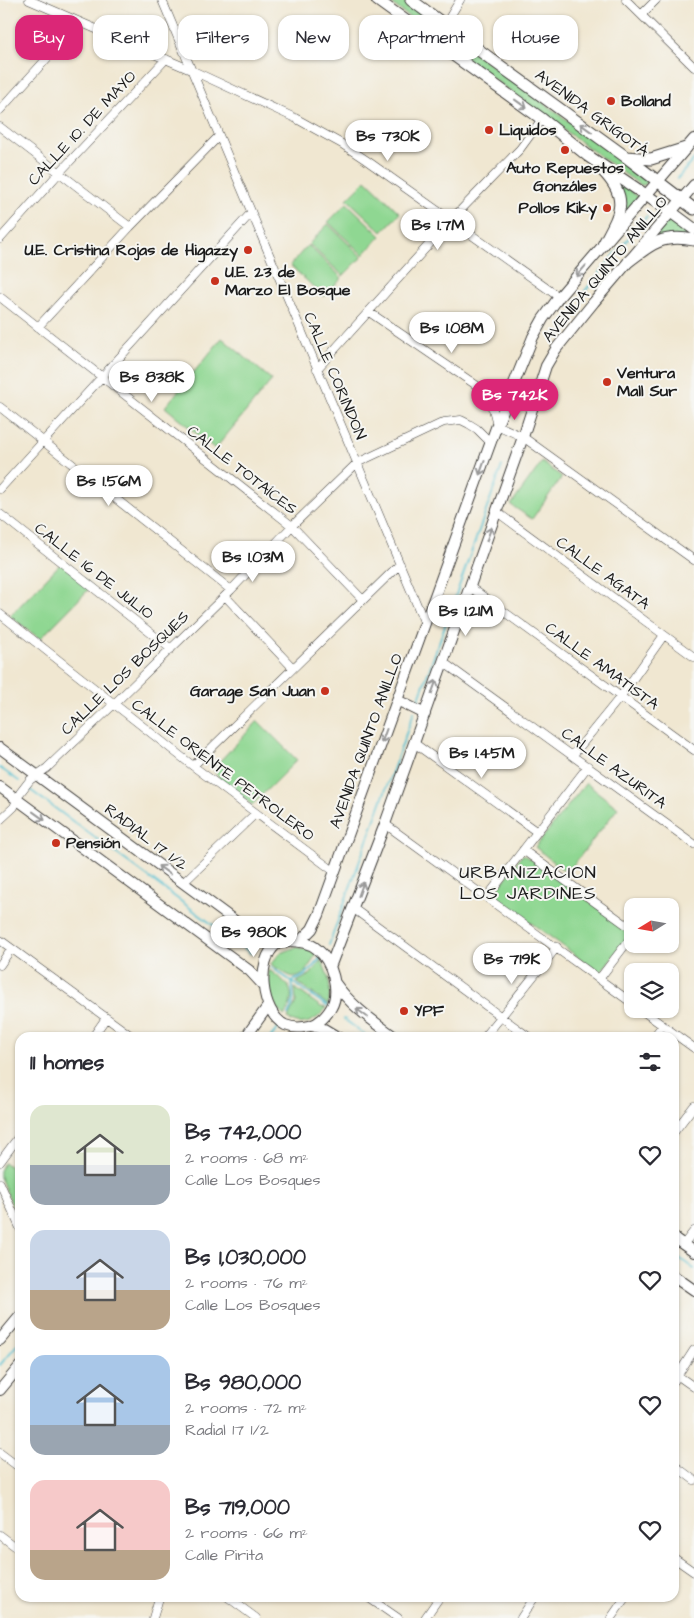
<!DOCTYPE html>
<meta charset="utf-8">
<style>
body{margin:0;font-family:"Architects Daughter",sans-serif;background:#f7f7f7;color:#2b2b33;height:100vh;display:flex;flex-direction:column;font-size:19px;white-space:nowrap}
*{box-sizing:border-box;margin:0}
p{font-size:16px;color:#7c7c81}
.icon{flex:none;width:28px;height:28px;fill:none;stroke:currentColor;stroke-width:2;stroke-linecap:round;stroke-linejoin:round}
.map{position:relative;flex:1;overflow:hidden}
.side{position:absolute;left:15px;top:1032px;width:664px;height:570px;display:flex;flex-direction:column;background:#fff;border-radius:15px;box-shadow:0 1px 4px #0004}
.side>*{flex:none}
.top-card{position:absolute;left:15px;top:15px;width:665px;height:45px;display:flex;gap:10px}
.needle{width:32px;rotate:259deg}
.buttons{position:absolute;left:624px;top:898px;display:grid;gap:10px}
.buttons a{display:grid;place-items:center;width:55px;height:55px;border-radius:10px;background:#fff;box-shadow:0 1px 4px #0004;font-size:25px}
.price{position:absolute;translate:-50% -42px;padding:0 11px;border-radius:18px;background:#fff;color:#222;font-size:16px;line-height:32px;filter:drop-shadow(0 1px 2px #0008)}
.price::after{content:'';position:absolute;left:50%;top:30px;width:15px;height:11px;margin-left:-8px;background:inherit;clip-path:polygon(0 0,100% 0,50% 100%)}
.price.selected{background:#db2777;color:#fff}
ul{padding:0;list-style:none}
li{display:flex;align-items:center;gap:15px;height:125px;padding:0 15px}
li span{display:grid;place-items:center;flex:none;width:140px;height:100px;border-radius:15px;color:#555}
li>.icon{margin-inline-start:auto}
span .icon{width:60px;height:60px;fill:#fffc;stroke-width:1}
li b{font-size:21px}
h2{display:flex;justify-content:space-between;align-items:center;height:60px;padding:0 15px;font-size:21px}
.pill{padding:0 18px;border-radius:15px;background:#fff;box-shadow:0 1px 4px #0004;font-size:18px;line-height:45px}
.pill.selected{background:#db2777;color:#fff}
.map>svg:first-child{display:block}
</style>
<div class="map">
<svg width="694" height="1618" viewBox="0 0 694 1618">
<rect width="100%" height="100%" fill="#f6f6f2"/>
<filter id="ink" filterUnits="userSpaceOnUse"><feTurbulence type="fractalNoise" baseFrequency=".02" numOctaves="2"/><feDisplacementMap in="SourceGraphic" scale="10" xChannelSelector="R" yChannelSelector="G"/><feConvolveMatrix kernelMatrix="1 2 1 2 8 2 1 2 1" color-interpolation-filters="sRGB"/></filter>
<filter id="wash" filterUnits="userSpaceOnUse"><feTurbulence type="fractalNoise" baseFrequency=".0096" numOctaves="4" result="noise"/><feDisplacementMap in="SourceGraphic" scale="20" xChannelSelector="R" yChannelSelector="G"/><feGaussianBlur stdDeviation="1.12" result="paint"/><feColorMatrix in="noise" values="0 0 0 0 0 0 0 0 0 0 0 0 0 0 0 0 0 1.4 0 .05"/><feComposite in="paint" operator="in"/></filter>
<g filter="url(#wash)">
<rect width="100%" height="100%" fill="#f0e7d1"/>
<path fill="#8fd792" stroke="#567a57" d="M387 0H403L646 178 647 182 645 185H640L431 34Z
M607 172 638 197 618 223 621 215Z
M366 180 400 213 382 232 347 199Z
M347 203 381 236 363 255 328 222Z
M670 218 694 236 648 244Z
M328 224 362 257 343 276 309 244Z
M308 245 342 278 324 297 290 265Z
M222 338 272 380 215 449 165 407Z
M542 462 562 477 532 519 511 505Z
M62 562 92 586 40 639 10 616Z
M258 721 297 760 252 805 221 780 214 771 215 766Z
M586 783 618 808 567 873 535 847Z
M522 855H525L632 932 600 973 497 898 496 892Z
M296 947 309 950 316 954C300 984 297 982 271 964L280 953Z
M321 960C329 975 332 988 328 1005L297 982 311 974Z
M269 970C288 983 300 992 284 1016 272 1006 267 985 269 970Z
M295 988 321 1007 326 1008C319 1020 300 1030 288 1018L296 1002Z
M4 1162 20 1175V1223L0 1177V1171Z"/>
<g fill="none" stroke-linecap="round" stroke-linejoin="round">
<path stroke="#55c0d0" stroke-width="2" d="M677 179 694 159
M585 291 647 216
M418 701 502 466
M0 768 19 781
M29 789 251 953
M329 945 414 712
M271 967 327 1006
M288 1015C295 1002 294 994 291 981 306 978 311 969 321 957
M344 1019 369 1038
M270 1038 280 1026
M674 1254 694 1269
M0 1365 20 1341"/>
</g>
</g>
<g filter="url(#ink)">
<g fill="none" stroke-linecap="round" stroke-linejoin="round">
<g stroke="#3c3a37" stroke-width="9">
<path id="minor" d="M29 0 191 70 295 118 342 144 366 160 559 297
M162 0 425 624
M626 0 694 67
M642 14 656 0
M445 25 460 0
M0 110 80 22
M0 127 130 227
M0 239 59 173 166 59
M0 297 292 526 363 600
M369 312 476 385 493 409 497 425 523 437 694 560
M38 327 130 227 219 136
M317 369 451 220 520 149 542 119
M0 407 231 590
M0 489 251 213
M497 512 694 657
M0 514 171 649
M470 587 694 750
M225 596 293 668
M0 614 193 766 335 872
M443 662 694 844
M414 743 537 832
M573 755 621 696 664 635
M193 766 400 564
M0 820 14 807 20 793 30 780 47 768 114 704 231 590 292 526 357 463 444 422 461 420 469 424 477 429 491 443
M385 824 632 1003
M523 850 632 929
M183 883 256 813
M487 897 588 766
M354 909 530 1038
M0 940 134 1038
M0 965 11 949
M600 978 632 936
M640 1009 694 1048
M92 1038 106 1018
M484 1038 557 947
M653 1038 662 1026
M674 1132 694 1106
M0 1162 20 1135
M0 1183 20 1228
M683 1245 694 1231
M677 1375 694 1387
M674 1381 694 1350
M0 1453 20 1468
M674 1465 694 1480
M0 1535 20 1550
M674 1558 694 1572
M229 1598 256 1618
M369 1598 398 1618
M153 1618 159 1598
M425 1618 439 1598
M521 1618 534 1598
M611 1618 625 1598"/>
</g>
<g stroke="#3c3a37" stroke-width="12">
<path id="major" d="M397 700 425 714
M0 748 254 935 267 942 277 944
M0 787 250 971 263 985
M288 941C299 941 309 942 317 949 332 961 341 991 331 1008 325 1018 316 1026 304 1027 298 1028 290 1027 285 1025 261 1013 255 960 277 944 280 942 285 942 288 941Z
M300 941 312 929 319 915 497 425 533 337 543 319 559 297 694 139
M330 967 385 824 443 662 523 437 546 366 556 349 594 302 694 185
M335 983C352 1007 372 1020 396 1038
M311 1026 324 1029 339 1038
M245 1038 268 1006
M674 1238 694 1252
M674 1276 694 1290
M0 1340 20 1316
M0 1390 20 1366"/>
</g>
<g stroke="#3c3a37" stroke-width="13">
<path id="highway" d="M377 0 542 119 588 156 671 212 694 229
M411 0 495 62 626 157 694 209
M627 157 651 159 686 148
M603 245C619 215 631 200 603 171
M629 261C652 243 664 234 694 240"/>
</g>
<use href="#minor" stroke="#fff" stroke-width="8"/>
<use href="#major" stroke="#fff" stroke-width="10"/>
<use href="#highway" stroke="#fff" stroke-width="11"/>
</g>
<defs><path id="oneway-shaft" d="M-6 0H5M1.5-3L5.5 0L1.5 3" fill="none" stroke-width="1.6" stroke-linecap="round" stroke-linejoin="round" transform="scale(1.25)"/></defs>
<g stroke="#999">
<use href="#oneway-shaft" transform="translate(521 104) rotate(36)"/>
<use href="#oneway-shaft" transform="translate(586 128) rotate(-144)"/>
<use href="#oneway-shaft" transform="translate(581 271) rotate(131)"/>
<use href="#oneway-shaft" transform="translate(482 468) rotate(110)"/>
<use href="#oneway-shaft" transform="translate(489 534) rotate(-70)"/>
<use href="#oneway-shaft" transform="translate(434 687) rotate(-70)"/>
<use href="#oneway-shaft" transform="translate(384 736) rotate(110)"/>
<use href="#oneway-shaft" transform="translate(39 816) rotate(36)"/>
<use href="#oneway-shaft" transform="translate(164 870) rotate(-144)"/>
<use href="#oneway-shaft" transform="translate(361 889) rotate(-70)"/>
<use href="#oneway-shaft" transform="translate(362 1013) rotate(-143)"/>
</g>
</g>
<g fill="#c8321e" stroke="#f6f6f2" stroke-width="2">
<circle cx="611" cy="101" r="5"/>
<circle cx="489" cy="130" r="5"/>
<circle cx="565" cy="150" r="5"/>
<circle cx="607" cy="208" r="5"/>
<circle cx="248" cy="250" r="5"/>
<circle cx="215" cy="281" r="5"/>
<circle cx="607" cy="382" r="5"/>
<circle cx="325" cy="691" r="5"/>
<circle cx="56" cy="843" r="5"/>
<circle cx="404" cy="1011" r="5"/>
</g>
<g text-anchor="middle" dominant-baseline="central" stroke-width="4" stroke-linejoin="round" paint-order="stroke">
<g font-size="16" font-weight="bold" fill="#1c1c1c" stroke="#f6f6f2" text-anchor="start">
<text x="621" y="101">Bolland</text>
<text x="499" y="130">Liquidos</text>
<text x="565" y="168" text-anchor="middle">Auto Repuestos<tspan x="565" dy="18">Gonzáles</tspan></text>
<text x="597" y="208" text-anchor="end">Pollos Kiky</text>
<text x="238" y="250" text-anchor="end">U.E. Cristina Rojas de Higazzy</text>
<text x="225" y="272">U.E. 23 de<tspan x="225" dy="18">Marzo El Bosque</tspan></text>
<text x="617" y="373">Ventura<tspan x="617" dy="18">Mall Sur</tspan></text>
<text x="315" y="691" text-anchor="end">Garage San Juan</text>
<text x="66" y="843">Pensión</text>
<text x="414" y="1011">YPF</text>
</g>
<g font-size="16" fill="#1c1c1c" stroke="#f6f6f2">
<text transform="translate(592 113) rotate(36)">AVENIDA GRIGOTÁ</text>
<text transform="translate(82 128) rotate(-47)">CALLE 1O. DE MAYO</text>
<text transform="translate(605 269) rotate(-50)">AVENIDA QUINTO ANILLO</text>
<text transform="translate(335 376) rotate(67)">CALLE CORINDON</text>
<text transform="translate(242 470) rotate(38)">CALLE TOTAÍCES</text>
<text transform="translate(94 571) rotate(38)">CALLE 16 DE JULIO</text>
<text transform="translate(603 573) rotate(36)">CALLE AGATA</text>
<text transform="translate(602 666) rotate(36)">CALLE AMATISTA</text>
<text transform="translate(125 673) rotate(-44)">CALLE LOS BOSQUES</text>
<text transform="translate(366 741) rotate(-70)">AVENIDA QUINTO ANILLO</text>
<text transform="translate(614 768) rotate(36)">CALLE AZURITA</text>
<text transform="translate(223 770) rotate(37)">CALLE ORIENTE PETROLERO</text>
<text transform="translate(146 837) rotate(37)">RADIAL 17 1/2</text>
</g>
<g font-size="18" letter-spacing="1" fill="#1c1c1c" stroke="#f6f6f2">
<text x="528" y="872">URBANIZACION<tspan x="528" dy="21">LOS JARDINES</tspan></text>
</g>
</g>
</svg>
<div class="buttons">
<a><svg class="needle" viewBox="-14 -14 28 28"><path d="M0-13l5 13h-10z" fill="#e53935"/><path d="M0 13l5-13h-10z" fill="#7c7c81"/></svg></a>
<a><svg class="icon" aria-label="layers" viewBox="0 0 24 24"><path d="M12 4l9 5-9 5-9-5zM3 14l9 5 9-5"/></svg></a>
</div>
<b class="price" style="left:388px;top:162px">Bs 730K</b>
<b class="price" style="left:438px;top:251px">Bs 1.7M</b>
<b class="price" style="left:452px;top:354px">Bs 1.08M</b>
<b class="price" style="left:152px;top:403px">Bs 838K</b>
<b class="price selected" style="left:515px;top:421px">Bs 742K</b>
<b class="price" style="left:109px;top:507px">Bs 1.56M</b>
<b class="price" style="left:253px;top:583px">Bs 1.03M</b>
<b class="price" style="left:466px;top:637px">Bs 1.21M</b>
<b class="price" style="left:482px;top:779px">Bs 1.45M</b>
<b class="price" style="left:254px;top:958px">Bs 980K</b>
<b class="price" style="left:512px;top:985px">Bs 719K</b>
<div class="top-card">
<a class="pill selected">Buy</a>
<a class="pill">Rent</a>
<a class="pill">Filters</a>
<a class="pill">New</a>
<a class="pill">Apartment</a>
<a class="pill">House</a>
</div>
<section class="side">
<h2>11 homes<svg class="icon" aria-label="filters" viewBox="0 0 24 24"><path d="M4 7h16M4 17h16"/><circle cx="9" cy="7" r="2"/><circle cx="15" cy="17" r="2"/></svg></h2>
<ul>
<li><span style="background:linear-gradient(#dfe7d0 60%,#9aa5b1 0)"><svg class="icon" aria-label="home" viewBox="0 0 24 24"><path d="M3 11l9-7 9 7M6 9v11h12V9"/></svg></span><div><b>Bs 742,000</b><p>2 rooms · 68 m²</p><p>Calle Los Bosques</p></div><svg class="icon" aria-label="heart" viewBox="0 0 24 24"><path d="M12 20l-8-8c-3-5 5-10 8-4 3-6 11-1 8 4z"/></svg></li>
<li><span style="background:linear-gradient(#c9d6e8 60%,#b9a48a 0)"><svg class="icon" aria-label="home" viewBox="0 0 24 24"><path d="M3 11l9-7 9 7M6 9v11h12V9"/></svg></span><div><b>Bs 1,030,000</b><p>2 rooms · 76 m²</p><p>Calle Los Bosques</p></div><svg class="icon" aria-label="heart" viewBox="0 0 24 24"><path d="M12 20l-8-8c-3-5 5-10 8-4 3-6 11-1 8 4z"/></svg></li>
<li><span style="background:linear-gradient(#a9c7e8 70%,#9aa5b1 0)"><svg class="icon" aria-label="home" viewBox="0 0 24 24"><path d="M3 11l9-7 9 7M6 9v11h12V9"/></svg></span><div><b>Bs 980,000</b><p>2 rooms · 72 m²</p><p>Radial 17 1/2</p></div><svg class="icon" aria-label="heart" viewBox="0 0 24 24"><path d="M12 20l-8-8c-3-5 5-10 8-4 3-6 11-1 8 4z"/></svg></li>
<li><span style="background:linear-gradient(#f6c9c9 70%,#b9a48a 0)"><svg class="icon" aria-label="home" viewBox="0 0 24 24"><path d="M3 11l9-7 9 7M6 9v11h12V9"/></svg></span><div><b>Bs 719,000</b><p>2 rooms · 66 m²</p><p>Calle Pirita</p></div><svg class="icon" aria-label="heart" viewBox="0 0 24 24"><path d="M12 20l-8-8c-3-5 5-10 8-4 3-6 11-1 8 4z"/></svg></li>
</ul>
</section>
</div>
